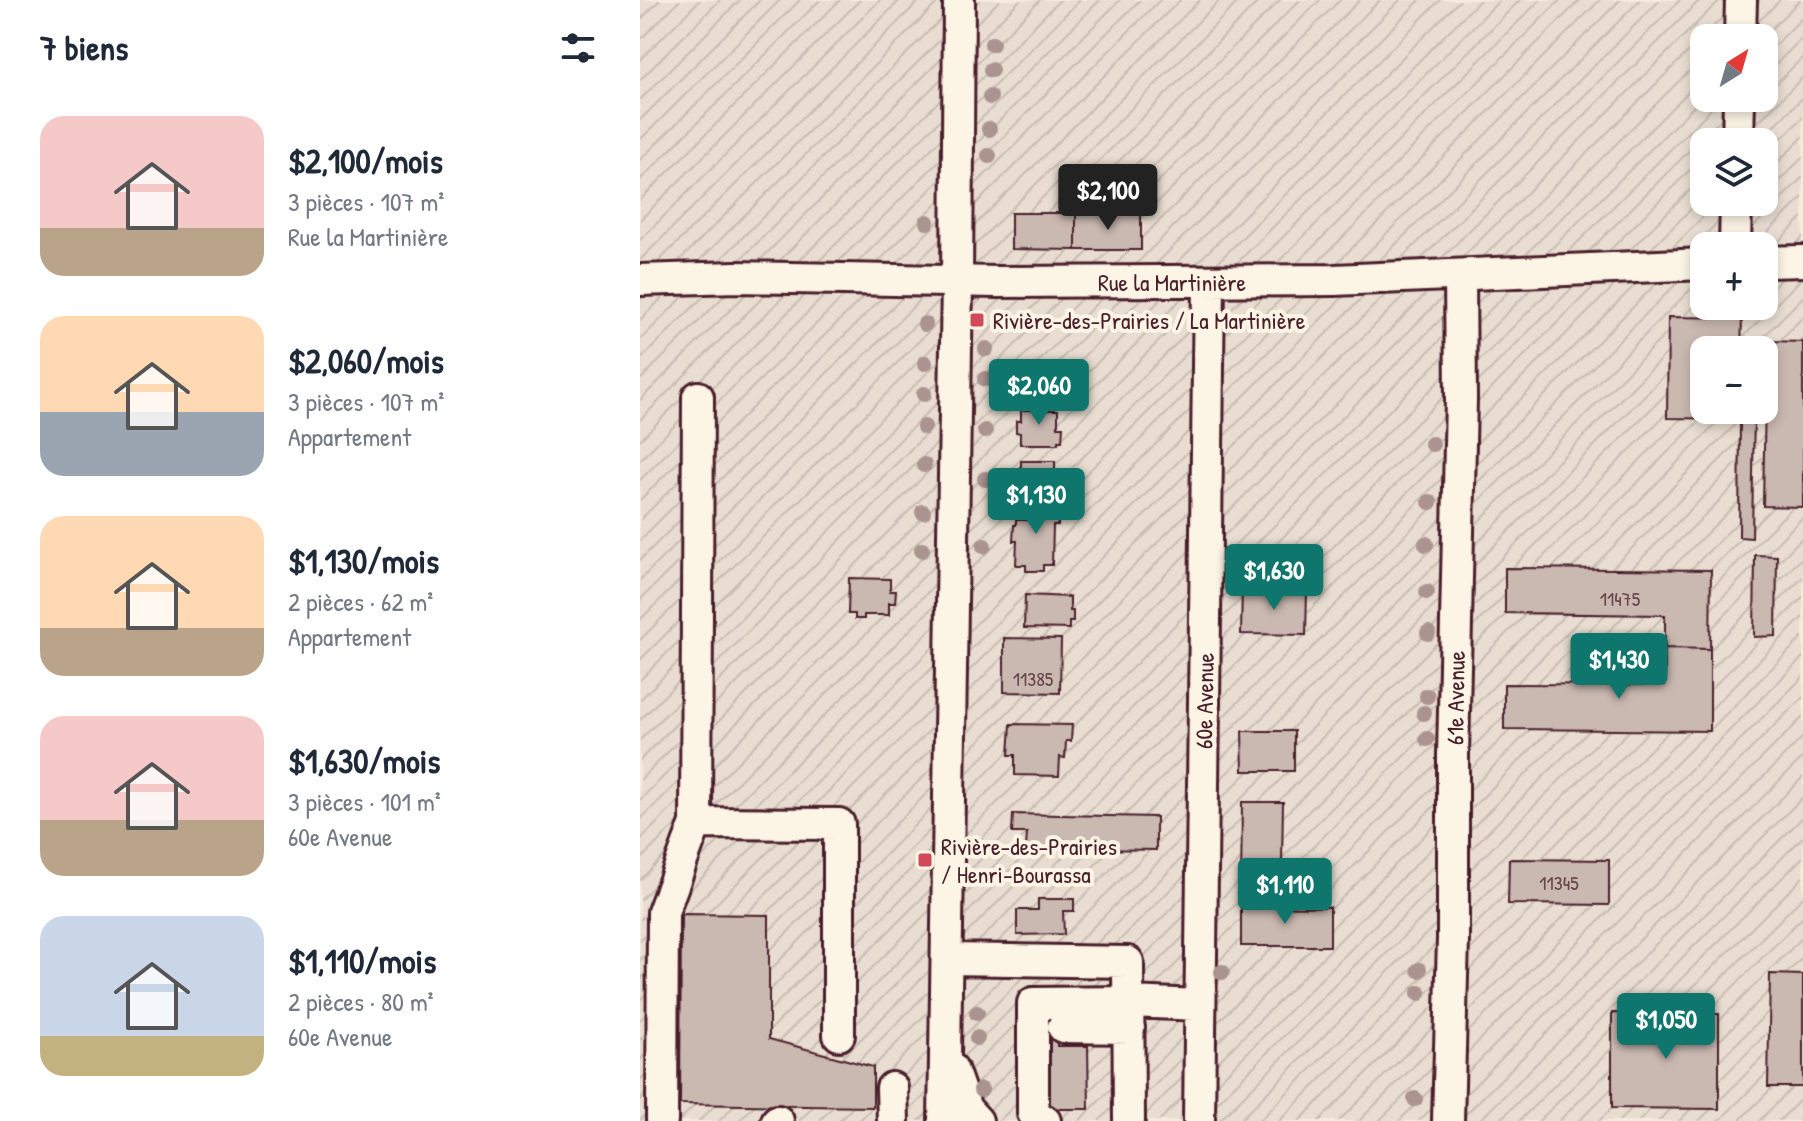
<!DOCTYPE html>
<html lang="fr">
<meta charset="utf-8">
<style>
body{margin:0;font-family:"Patrick Hand",sans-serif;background:#f6f6f7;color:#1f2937;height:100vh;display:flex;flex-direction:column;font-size:30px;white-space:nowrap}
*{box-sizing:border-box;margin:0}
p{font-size:26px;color:#747a83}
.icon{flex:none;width:44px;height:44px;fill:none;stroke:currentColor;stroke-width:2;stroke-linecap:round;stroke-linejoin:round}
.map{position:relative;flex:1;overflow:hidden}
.side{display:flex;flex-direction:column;background:#fff;width:640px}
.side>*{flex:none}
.needle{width:52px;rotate:37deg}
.buttons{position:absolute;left:1050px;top:24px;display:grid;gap:16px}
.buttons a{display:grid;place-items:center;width:88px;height:88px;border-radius:16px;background:#fff;box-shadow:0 4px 12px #0003;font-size:40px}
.price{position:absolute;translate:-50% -68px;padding:0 18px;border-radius:8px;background:#0f766e;color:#fff;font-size:26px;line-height:52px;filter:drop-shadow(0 2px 4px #0008)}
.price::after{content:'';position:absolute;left:50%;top:48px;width:24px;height:18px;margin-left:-12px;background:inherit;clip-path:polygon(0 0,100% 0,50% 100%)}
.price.selected{background:#222;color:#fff}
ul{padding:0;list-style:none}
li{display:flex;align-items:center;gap:24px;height:200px;padding:0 40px}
li span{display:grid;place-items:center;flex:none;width:224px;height:160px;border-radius:24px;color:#555}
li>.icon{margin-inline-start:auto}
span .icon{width:96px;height:96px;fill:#fffc;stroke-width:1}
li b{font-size:34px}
h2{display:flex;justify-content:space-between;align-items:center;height:96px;padding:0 40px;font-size:34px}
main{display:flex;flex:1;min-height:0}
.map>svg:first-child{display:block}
</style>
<main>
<section class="side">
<h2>7 biens<svg class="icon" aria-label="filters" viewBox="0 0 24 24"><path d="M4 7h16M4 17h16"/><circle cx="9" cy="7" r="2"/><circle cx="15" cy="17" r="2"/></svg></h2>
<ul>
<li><span style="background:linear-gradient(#f6c9c9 70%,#b9a48a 0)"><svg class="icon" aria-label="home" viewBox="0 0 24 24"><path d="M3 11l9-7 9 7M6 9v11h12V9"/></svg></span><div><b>$2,100/mois</b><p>3 pièces · 107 m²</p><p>Rue la Martinière</p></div></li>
<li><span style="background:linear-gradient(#ffd9b3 60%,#9aa5b1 0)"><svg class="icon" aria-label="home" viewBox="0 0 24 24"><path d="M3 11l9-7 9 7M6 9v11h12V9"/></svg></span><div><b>$2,060/mois</b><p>3 pièces · 107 m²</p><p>Appartement</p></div></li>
<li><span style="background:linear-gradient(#ffd9b3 70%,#b9a48a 0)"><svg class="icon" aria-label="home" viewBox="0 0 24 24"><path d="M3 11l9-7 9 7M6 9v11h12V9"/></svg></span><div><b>$1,130/mois</b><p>2 pièces · 62 m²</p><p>Appartement</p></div></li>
<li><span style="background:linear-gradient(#f6c9c9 65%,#b9a48a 0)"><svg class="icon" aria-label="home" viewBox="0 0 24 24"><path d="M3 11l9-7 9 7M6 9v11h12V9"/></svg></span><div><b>$1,630/mois</b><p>3 pièces · 101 m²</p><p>60e Avenue</p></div></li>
<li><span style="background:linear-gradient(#c9d6e8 75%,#c2b280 0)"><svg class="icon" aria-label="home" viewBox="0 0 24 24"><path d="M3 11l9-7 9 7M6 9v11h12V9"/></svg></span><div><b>$1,110/mois</b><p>2 pièces · 80 m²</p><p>60e Avenue</p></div></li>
</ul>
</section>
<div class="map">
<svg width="1163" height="1121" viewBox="0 0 1163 1121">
<defs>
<pattern id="industrial-furrows" width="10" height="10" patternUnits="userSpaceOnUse" patternTransform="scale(2)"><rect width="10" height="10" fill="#e8ddd0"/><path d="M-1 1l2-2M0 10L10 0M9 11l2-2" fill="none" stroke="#c8bdb3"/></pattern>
</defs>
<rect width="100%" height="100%" fill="#f5ecde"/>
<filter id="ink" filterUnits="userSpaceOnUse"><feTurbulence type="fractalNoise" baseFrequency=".0125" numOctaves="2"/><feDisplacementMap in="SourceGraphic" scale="16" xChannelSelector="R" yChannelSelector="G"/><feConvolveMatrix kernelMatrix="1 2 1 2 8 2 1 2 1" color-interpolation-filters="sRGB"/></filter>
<g filter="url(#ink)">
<path fill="url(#industrial-furrows)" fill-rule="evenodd" d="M0 0H1163V1121H0ZM1064 38H1124V98H1064ZM1064 142H1124V202H1064ZM1064 246H1124V306H1064ZM1064 350H1124V410H1064Z"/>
<path fill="#cab9b1" stroke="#4a1f2b" stroke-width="2" d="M371 213H436V250L371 249Z
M436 213 501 214V250H436Z
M1028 317 1102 318 1101 350H1064V410H1114L1112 538 1099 537 1100 419 1027 418Z
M1126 341 1163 342V507L1123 506Z
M381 410H418V427H423L422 441H418V444H380V433L376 432V421H381Z
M381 461H415V493L381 492Z
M387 503H418V525H413L412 565H403V571H386V565H376L377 541H373L374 525H376V520H387Z
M1115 555 1137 556 1136 636 1114 637Z
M865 568 1071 570 1070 649 1025 648V615L865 613Z
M209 578 250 579V591H256L255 603H249V615H224V619H215V614H208Z
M602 589 667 590 666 635 601 634Z
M385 595 430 597V611H433V622H429V629L384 628Z
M364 638 421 639 420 693 364 692Z
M1025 648 1070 649V731L864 729V684L1025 685Z
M371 724 432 725 431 741H426L425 758 420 757 419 776 375 775V755H369Z
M602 731H654V771H603Z
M602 802H643L642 864 644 877H661V892L601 891Z
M373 814 516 817V850L386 848 387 833H372Z
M869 859 969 860V905L868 904Z
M398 899H434V911H423L424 934 377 935V910H398Z
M601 906 690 907V946H601Z
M41 914 129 915V1039L233 1067V1107L40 1104Z
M1130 974 1163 975V1087H1128Z
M972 1013 1079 1014V1109L972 1108Z
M406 1025H417V1046H448L449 1109H396Z"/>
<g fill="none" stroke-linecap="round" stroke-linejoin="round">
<g stroke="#4a1f2b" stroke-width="36">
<path id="minor" d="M1100 38 1101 0
M1098 142 1099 98
M1095 246 1096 202
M1124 262 1163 261
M0 280 96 277 358 282 694 280 1064 264
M56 823 58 397
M307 959 488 962 489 1121
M423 1027 489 1028
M312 1069 326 1109 337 1121
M252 1088 253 1121
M22 1121 23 912 56 823 199 824V1035
M137 1121H138
M304 1121 317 281 319 0
M405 1121 393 1113V1003L489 1002 560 1005
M559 1121 569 282
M808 1121 813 939V755L821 399 820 275"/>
</g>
<use href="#minor" stroke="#fcf5e5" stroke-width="30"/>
</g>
<g fill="#ab9390">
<circle cx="352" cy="44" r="8"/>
<circle cx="351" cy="70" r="8"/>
<circle cx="350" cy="97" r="8"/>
<circle cx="349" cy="129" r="8"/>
<circle cx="349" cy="156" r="8"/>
<circle cx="287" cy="222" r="8"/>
<circle cx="285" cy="324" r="8"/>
<circle cx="346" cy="349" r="8"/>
<circle cx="285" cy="363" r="8"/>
<circle cx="345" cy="379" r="8"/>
<circle cx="284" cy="394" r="8"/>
<circle cx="284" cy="427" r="8"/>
<circle cx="345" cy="431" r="8"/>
<circle cx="792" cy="444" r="8"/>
<circle cx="284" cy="465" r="8"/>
<circle cx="345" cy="479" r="8"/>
<circle cx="790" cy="502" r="8"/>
<circle cx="283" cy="512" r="8"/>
<circle cx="786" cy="544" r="8"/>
<circle cx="344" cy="546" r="8"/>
<circle cx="282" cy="550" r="8"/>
<circle cx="787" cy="592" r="8"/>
<circle cx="788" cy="633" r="8"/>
<circle cx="787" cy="696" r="8"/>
<circle cx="784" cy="713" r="8"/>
<circle cx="787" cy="739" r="8"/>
<circle cx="779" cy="970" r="8"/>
<circle cx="582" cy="972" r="8"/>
<circle cx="779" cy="993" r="8"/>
<circle cx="337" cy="1013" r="8"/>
<circle cx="337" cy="1038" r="8"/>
<circle cx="341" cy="1090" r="8"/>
<circle cx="775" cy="1099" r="8"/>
</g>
</g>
<g fill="#d1495b" stroke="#fcf5e5" stroke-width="3">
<rect x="329" y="312" width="16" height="16" rx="4"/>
<rect x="277" y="852" width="16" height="16" rx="4"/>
</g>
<g text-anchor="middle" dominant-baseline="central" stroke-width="8" stroke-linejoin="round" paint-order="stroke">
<g font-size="20" fill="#6a464c">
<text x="980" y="598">11475</text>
<text x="393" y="678">11385</text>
<text x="919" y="882">11345</text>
</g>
<g font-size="24" fill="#4a1f2b" stroke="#fcf5e5">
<text x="532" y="282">Rue la Martinière</text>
<text transform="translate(815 698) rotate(-89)">61e Avenue</text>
<text transform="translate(564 701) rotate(-89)">60e Avenue</text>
</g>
<g font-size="24" fill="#4a1f2b" stroke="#fcf5e5" text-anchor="start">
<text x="353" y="320">Rivière-des-Prairies / La Martinière</text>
<text x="301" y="846">Rivière-des-Prairies<tspan x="301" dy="28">/ Henri-Bourassa</tspan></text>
</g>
</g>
</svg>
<div class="buttons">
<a><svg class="needle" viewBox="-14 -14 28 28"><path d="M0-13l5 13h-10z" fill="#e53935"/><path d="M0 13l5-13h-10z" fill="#747a83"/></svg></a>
<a><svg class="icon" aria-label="layers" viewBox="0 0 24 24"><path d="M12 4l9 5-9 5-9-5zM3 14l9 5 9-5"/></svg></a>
<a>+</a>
<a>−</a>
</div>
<b class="price selected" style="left:468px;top:232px">$2,100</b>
<b class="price" style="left:399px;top:427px">$2,060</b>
<b class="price" style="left:396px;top:536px">$1,130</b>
<b class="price" style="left:634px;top:612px">$1,630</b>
<b class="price" style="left:979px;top:701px">$1,430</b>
<b class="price" style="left:645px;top:926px">$1,110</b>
<b class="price" style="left:1026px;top:1061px">$1,050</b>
</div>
</main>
